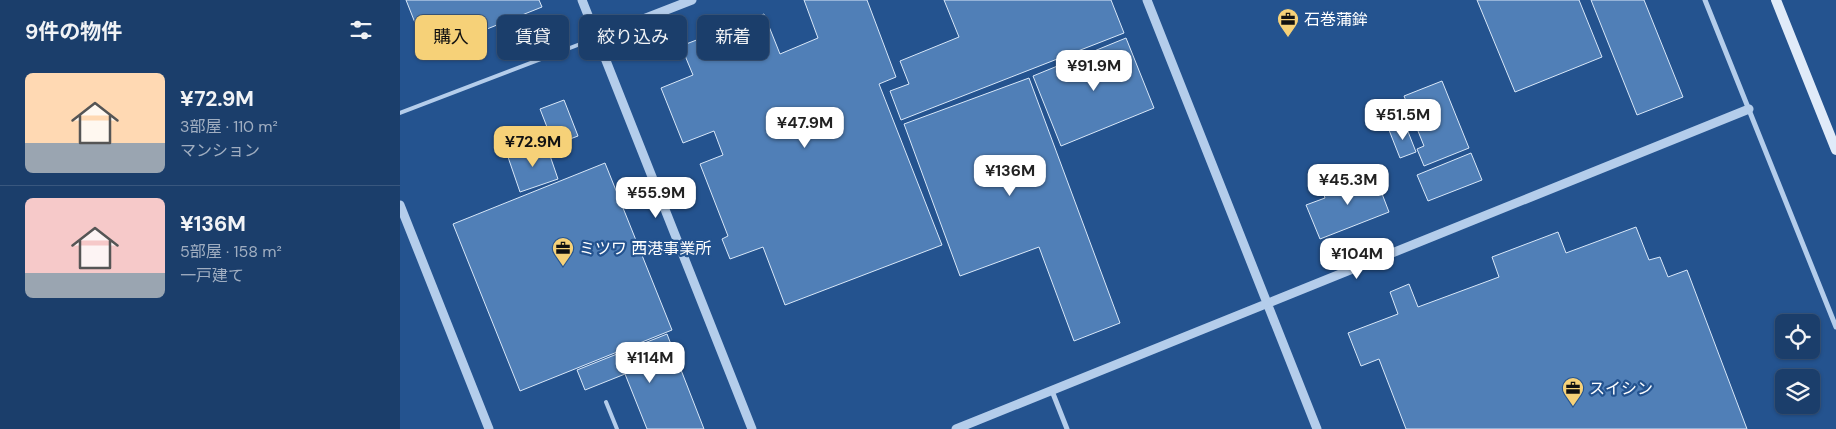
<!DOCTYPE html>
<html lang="ja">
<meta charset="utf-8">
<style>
body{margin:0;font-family:"DM Sans","Noto Sans JP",sans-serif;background:#284973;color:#f1f3f6;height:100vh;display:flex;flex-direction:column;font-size:19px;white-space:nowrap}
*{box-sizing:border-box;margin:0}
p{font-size:16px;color:#a0aec1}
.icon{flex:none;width:28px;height:28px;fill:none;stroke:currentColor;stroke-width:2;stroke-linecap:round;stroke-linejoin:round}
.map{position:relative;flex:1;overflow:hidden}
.details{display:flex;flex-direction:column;background:#1b3e6b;width:400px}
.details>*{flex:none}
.top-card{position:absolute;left:15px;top:15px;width:475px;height:45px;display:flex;gap:10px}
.fabs{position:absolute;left:1375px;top:314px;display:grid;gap:10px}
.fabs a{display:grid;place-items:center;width:45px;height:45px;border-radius:8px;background:#1b3e6b;box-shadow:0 1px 4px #0004,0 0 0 1px #39577e;font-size:25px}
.price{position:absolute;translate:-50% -42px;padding:0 11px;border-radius:10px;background:#fff;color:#222;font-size:16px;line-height:32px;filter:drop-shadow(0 1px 2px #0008)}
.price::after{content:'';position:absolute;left:50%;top:30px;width:15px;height:11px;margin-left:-8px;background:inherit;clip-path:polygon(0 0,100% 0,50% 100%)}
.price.active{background:#f6d178;color:#111}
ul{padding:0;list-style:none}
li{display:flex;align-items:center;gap:15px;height:125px;padding:0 25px}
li+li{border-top:1px solid #39577e}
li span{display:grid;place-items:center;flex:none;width:140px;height:100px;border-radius:8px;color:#555}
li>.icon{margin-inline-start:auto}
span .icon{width:60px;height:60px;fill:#fffc;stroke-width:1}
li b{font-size:21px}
h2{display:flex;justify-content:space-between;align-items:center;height:60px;padding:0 25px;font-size:21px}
.tag{padding:0 18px;border-radius:8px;background:#1b3e6b;box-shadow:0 1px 4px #0004,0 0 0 1px #39577e;font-size:18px;line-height:45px}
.tag.active{background:#f6d178;color:#111}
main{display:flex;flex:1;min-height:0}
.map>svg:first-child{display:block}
</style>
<main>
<section class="details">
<h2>9件の物件<svg class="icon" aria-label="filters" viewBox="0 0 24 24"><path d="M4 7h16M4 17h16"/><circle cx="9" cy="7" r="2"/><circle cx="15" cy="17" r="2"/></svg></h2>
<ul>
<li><span style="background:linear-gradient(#ffd9b3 70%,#9aa5b1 0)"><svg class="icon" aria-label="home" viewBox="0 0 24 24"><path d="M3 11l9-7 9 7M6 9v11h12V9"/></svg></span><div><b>¥72.9M</b><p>3部屋 · 110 m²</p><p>マンション</p></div></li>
<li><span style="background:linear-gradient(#f6c9c9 75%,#9aa5b1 0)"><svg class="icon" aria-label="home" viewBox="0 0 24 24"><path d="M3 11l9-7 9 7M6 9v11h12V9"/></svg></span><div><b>¥136M</b><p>5部屋 · 158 m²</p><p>一戸建て</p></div></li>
</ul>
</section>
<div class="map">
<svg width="1436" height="429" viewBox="0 0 1436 429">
<rect width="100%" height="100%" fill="#24538f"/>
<path fill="#507fb7" stroke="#d9e8f9" d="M6 0H139L142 7 27 53Z
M404 0H467L496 77 479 84 542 245 385 305 363 247 330 259 322 239 328 236 300 164 323 155 314 131 283 143 261 88 293 75 281 46 364 14 380 54 418 38Z
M544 0H711L724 33 501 120 490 91 509 84 500 61 559 37Z
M1077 0H1179L1202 57 1115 92Z
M1191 0H1244L1283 97 1237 115Z
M726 38 754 108 661 146 633 76Z
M629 78 720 323 674 341 639 247 560 276 504 124Z
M1042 81 1069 148 1024 166 1017 149 1024 146 1004 96Z
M164 100 178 136 154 145 140 109Z
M1005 124 1016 152 1000 158 989 130Z
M146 144 158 179 120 192 108 157Z
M1071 153 1082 180 1028 201 1017 175Z
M205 163 272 330 120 391 53 224Z
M966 175 968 181 976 178 989 212 920 239 906 205 925 198 923 192Z
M1236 227 1249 260 1260 257 1268 277 1287 270 1347 429H1006L979 359 961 366 948 333 998 314 990 292 1009 284 1018 307 1099 277 1092 257 1158 232 1166 253Z
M267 334 304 429H247L225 374 185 390 177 370Z"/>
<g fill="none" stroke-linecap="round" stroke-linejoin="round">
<path stroke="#b4cdeb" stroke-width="4" d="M0 113 196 38
M206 402 217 429"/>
<path stroke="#b4cdeb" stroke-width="5" d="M1305 0 1436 327
M652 391 667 429"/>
<path stroke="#b4cdeb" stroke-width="9" d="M182 0 352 429
M747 0 917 429
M197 37 292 0
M0 205 89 429
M556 429 1349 109"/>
<path stroke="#e0ebf9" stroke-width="10" d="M1376 0 1436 150"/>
</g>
<defs>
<g id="office-pin" transform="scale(1.125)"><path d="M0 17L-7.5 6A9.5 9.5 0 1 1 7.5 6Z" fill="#f6d178" stroke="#24538f"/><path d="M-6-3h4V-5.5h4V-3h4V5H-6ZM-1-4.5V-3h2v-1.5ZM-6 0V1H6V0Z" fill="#111"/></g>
</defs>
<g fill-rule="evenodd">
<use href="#office-pin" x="888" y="19"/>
<use href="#office-pin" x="163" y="248"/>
<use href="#office-pin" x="1173" y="388"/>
</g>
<g text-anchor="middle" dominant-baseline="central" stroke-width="4.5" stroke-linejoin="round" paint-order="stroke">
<g font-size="16" fill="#fff" stroke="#24538f" text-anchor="start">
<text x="904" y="19">石巻蒲鉾</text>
<text x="179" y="248">ミツワ 西港事業所</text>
<text x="1189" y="388">スイシン</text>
</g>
</g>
</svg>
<div class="fabs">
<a><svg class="icon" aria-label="locate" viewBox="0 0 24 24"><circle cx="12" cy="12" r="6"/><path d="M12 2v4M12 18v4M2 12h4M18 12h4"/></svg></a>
<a><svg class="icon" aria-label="layers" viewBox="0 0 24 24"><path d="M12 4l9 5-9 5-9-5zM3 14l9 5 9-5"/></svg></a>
</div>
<b class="price" style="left:694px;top:92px">¥91.9M</b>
<b class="price" style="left:1003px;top:141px">¥51.5M</b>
<b class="price" style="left:405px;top:149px">¥47.9M</b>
<b class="price active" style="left:133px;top:168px">¥72.9M</b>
<b class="price" style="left:610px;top:197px">¥136M</b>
<b class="price" style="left:948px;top:206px">¥45.3M</b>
<b class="price" style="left:256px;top:219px">¥55.9M</b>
<b class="price" style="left:957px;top:280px">¥104M</b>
<b class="price" style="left:250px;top:384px">¥114M</b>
<div class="top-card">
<a class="tag active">購入</a>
<a class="tag">賃貸</a>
<a class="tag">絞り込み</a>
<a class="tag">新着</a>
</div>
</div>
</main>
